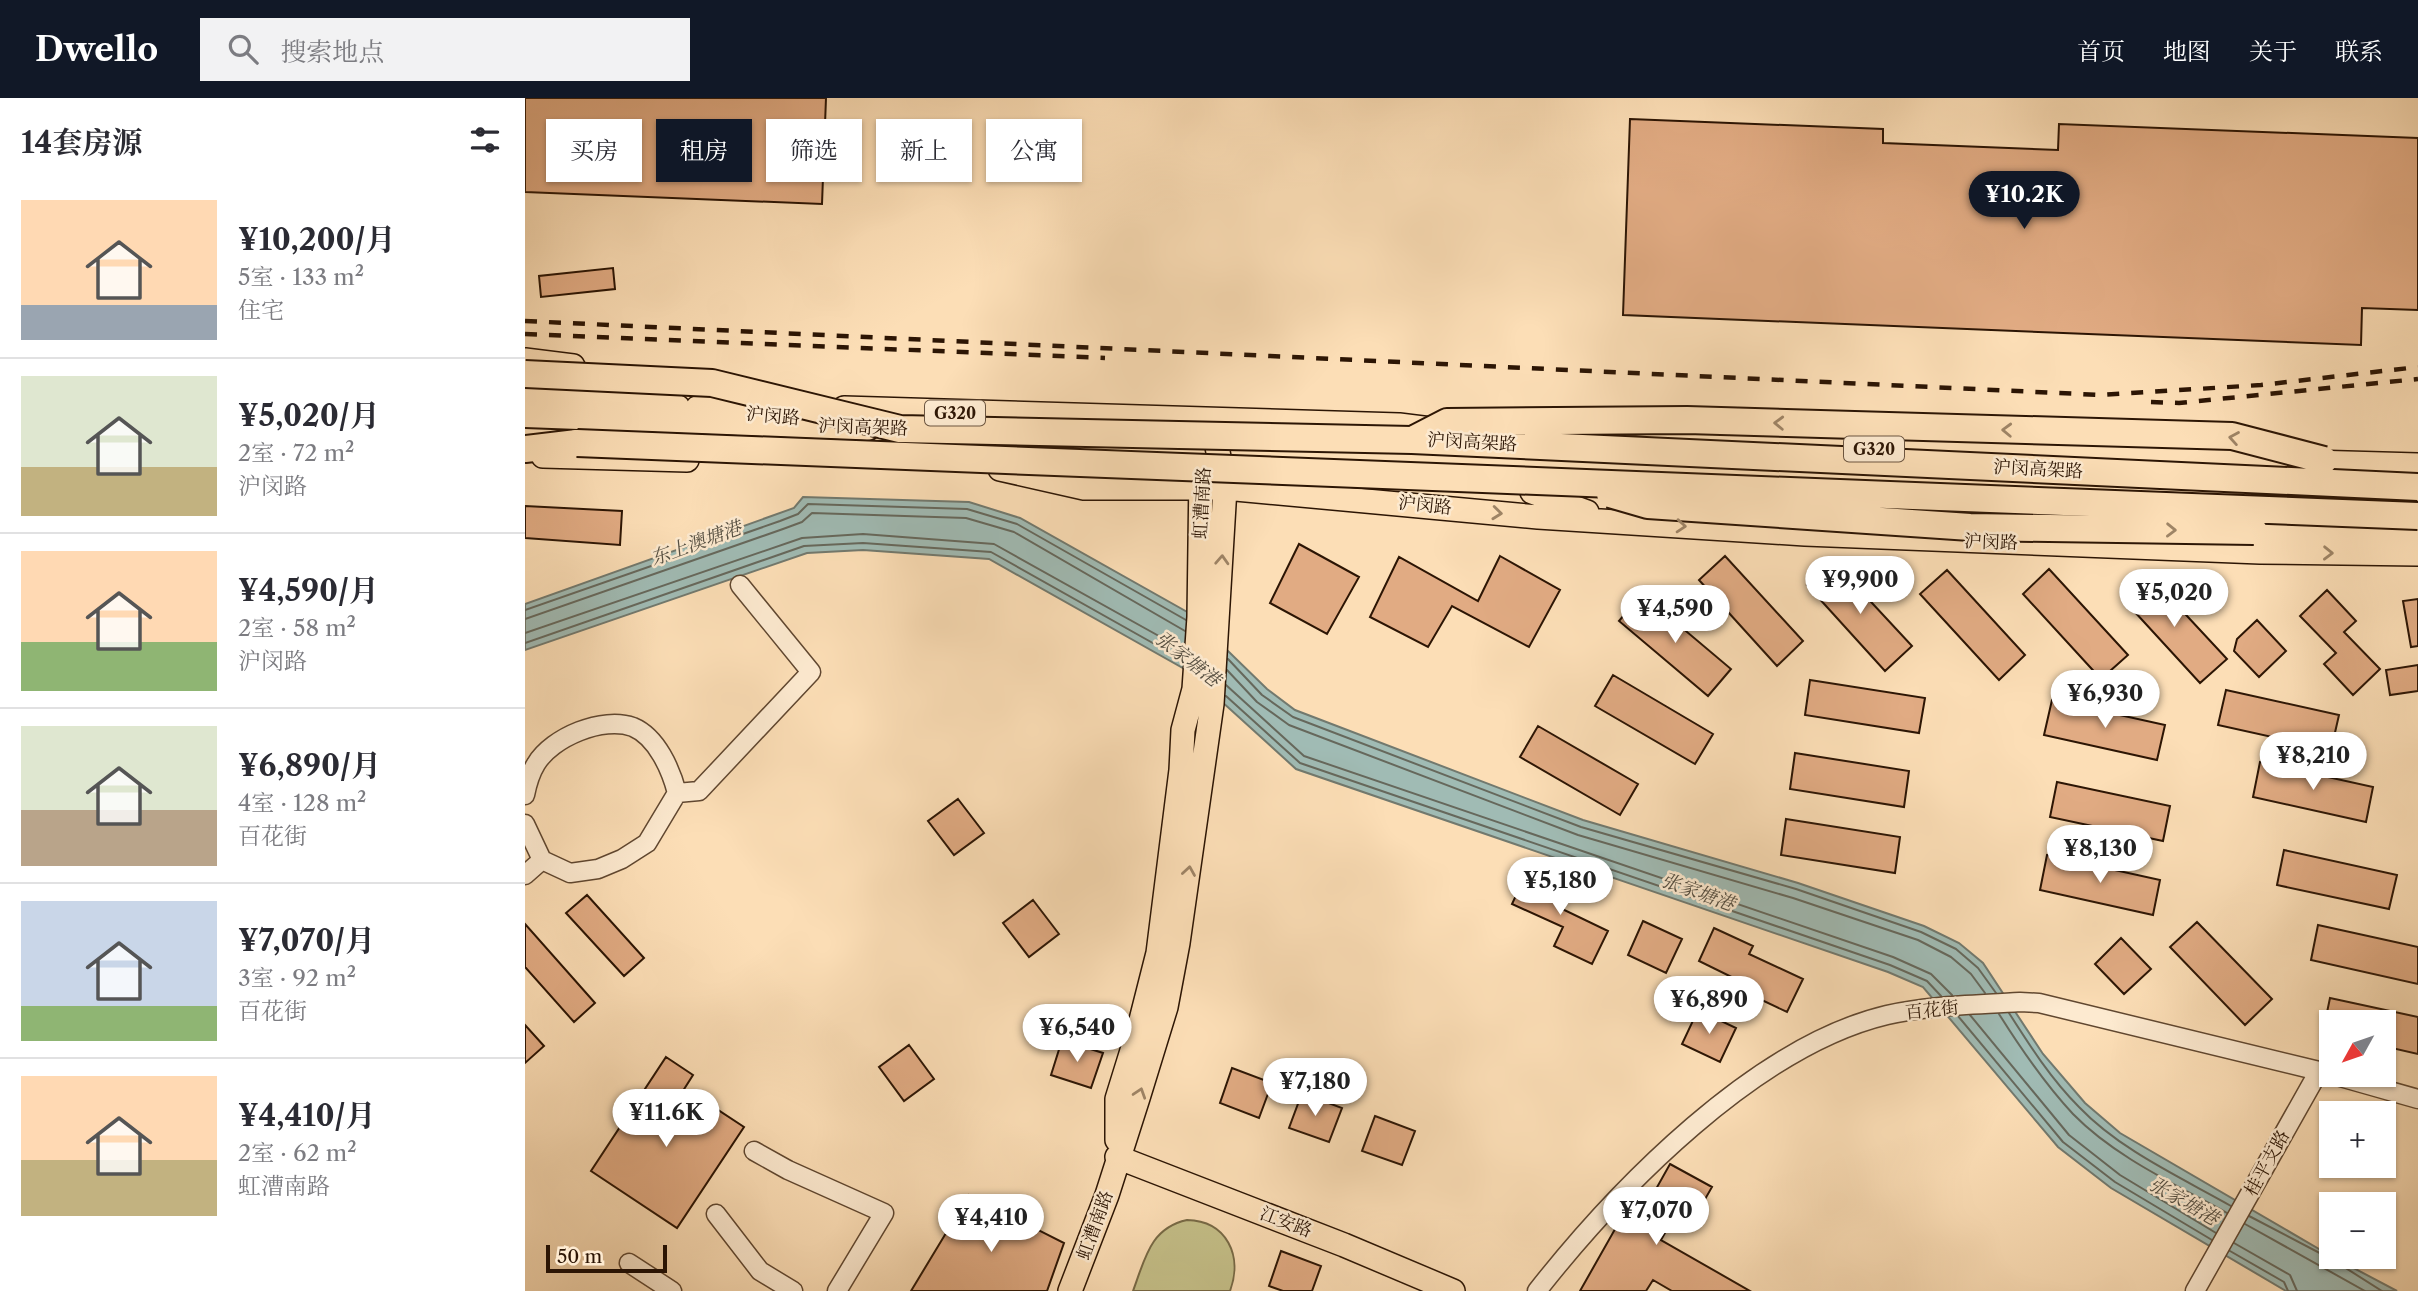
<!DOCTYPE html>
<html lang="zh">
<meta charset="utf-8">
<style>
body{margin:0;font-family:"Libre Caslon Text","Noto Serif SC",serif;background:#f2f2f3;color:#2b2b33;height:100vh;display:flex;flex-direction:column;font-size:26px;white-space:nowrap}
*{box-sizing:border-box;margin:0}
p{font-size:23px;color:#7c7c81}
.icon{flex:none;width:38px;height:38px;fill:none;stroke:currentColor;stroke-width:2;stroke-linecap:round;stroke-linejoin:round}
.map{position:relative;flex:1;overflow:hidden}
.side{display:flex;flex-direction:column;background:#fff;width:525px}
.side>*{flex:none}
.hud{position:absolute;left:21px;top:21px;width:665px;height:63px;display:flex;gap:14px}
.needle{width:46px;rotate:230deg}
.controls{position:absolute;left:1794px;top:912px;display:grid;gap:14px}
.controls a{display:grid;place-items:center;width:77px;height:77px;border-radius:0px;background:#fff;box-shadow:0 2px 5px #0004;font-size:35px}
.scale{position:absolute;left:21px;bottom:18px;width:121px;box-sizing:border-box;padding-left:7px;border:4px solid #2c1504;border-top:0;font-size:19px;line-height:24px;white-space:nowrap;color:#2c1504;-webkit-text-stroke:5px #fdead0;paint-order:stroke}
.price{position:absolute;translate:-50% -60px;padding:0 16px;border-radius:24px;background:#fff;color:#222;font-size:23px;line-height:46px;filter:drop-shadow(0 2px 4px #0008)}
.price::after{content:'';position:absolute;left:50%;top:42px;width:21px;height:16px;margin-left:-10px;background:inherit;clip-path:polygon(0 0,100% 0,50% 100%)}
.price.selected{background:#111827;color:#fff}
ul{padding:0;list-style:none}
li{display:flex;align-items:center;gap:21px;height:175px;padding:0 21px}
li+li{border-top:2px solid #e1e1e2}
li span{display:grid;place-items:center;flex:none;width:196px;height:140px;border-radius:0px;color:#555}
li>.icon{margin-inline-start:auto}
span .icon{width:84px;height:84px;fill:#fffc;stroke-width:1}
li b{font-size:30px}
h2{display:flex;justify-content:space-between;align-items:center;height:84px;padding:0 21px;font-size:30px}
.chip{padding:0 24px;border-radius:0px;background:#fff;box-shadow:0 2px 5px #0004;font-size:24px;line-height:63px}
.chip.selected{background:#111827;color:#fff}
header{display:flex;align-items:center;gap:42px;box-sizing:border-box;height:98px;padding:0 35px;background:#111827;color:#fff}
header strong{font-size:33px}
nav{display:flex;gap:38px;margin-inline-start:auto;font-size:24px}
.search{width:490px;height:63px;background:#f2f2f3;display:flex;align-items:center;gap:18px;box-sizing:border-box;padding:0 24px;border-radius:0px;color:#7c7c81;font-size:26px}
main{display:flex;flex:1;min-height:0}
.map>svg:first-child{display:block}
</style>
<header>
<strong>Dwello</strong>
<div class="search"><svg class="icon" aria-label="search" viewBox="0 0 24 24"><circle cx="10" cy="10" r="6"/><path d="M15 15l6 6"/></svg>搜索地点</div>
<nav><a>首页</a><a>地图</a><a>关于</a><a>联系</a></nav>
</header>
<main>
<section class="side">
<h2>14套房源<svg class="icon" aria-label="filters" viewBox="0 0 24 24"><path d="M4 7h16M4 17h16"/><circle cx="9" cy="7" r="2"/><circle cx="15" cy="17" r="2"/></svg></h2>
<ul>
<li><span style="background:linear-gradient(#ffd9b3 75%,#9aa5b1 0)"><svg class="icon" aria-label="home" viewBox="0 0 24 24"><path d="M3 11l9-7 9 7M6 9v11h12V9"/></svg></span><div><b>¥10,200/月</b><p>5室 · 133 m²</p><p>住宅</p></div></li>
<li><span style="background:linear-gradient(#dfe7d0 65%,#c2b280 0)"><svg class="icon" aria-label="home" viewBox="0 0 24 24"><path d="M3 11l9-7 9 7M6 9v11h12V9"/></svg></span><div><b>¥5,020/月</b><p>2室 · 72 m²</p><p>沪闵路</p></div></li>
<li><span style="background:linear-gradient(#ffd9b3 65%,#8fb573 0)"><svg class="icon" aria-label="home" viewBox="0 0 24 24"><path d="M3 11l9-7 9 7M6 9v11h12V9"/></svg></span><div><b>¥4,590/月</b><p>2室 · 58 m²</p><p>沪闵路</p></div></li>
<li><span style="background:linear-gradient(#dfe7d0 60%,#b9a48a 0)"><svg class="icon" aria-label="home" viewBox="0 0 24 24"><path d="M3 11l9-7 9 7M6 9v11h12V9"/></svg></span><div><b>¥6,890/月</b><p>4室 · 128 m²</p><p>百花街</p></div></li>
<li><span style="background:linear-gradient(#c9d6e8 75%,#8fb573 0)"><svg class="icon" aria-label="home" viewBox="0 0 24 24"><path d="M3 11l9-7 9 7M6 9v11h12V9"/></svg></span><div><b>¥7,070/月</b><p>3室 · 92 m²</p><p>百花街</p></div></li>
<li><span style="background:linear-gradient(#ffd9b3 60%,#c2b280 0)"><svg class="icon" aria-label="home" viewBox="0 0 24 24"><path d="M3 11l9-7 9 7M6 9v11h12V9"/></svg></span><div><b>¥4,410/月</b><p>2室 · 62 m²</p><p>虹漕南路</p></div></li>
</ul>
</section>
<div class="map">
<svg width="1893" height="1193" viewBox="0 0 1893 1193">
<rect width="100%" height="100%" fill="#fcdeb6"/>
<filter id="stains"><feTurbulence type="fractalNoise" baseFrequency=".00286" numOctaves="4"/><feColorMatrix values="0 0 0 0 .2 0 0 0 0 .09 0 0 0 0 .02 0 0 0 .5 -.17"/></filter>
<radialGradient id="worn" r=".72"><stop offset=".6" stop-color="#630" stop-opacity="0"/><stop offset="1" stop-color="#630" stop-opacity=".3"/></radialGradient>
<path fill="#c5c089" stroke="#786a46" stroke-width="2" d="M662 1122C702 1123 718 1158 705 1193H608C620 1161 625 1130 662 1122Z"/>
<path fill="#a0bbb4" stroke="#72796e" stroke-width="2" d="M278 399 444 404 495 420 664 515 742 591 770 612 1058 722 1273 785 1399 828 1434 845 1458 865 1518 956 1560 1005 1595 1035 1806 1158 1872 1193H1761L1586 1090 1533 1049 1398 889 1363 874 771 671 663 573 464 461 338 452 282 455 0 552V506L269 410Z"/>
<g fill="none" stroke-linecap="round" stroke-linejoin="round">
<path stroke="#66685c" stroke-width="2" d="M0 512 255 423 273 416 283 406 442 411 492 426 661 522
M0 521 258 431 277 424 287 415 441 420 489 434 660 533
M0 535 277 440 338 436 469 446 659 552
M0 545 279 448 338 445 466 454 658 562
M703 561 737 597 768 619 1056 729 1271 791 1396 834 1431 851 1453 870 1471 895
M702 572 732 604 764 627 1053 737 1268 800 1393 842 1426 859 1446 876 1460 895
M701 587 779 658 1368 859 1406 876 1427 897
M701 598 775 665 1365 867 1402 883 1416 898
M1484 915C1505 948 1526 981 1554 1009 1595 1052 1655 1079 1706 1108
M1474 916C1496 951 1519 985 1548 1016 1590 1059 1650 1086 1702 1115
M1445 917 1544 1037 1595 1077 1691 1135
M1433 918 1538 1044 1590 1084 1687 1142
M1724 1118 1808 1162 1857 1193
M1720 1126 1840 1193
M1709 1145 1765 1177 1772 1193
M1705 1153 1759 1184 1763 1193"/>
</g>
<path fill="#e1ab83" stroke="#2c1504" stroke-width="2" d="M0 0H301L297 106 0 94Z
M1105 21 1358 31V45L1533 52 1534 26 1893 40V212L1837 210 1836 247 1098 217Z
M88 170 90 191 16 199 14 178Z
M0 408 97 413 95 447 0 440Z
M774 446 834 479 802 536 745 505Z
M975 458 1035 492 1004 549 927 508 903 549 845 519 874 459 953 503Z
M1200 458 1278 543 1252 568 1174 482Z
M1308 463 1387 548 1360 573 1282 487Z
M1524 471 1603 557 1576 581 1498 496Z
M1422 472 1500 557 1474 582 1395 496Z
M1623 476 1702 561 1675 585 1597 500Z
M1802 492 1831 523 1819 534 1855 571 1828 597 1799 566 1811 555 1775 518Z
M1117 496 1206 571 1183 598 1094 523Z
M1893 501V548L1886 549 1878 503Z
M1732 522 1761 553 1734 579 1709 553 1712 541Z
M1893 567V593L1865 597 1861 572Z
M1088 577 1188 636 1170 666 1070 608Z
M1285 582 1400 600 1394 635 1280 617Z
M1701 592 1814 617 1806 652 1693 627Z
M1527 602 1640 627 1632 662 1519 637Z
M1013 628 1113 686 1095 717 995 659Z
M1270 655 1384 673 1379 709 1265 691Z
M1735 664 1848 689 1841 724 1728 699Z
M1532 684 1645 708 1638 743 1525 719Z
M433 701 459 735 429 757 403 723Z
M1261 721 1375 739 1370 775 1256 757Z
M1759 752 1872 777 1864 811 1752 787Z
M1522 757 1635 782 1628 817 1515 792Z
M1003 772 1041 790 1033 809 1083 833 1067 866 1029 848 1038 829 987 806Z
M62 797 119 860 99 878 41 815Z
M508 802 534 836 504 859 478 825Z
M1118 823 1157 841 1141 875 1103 857Z
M1672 824 1747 901 1720 927 1645 849Z
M0 826 70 905 49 924 0 869Z
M1793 827 1893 849V886L1786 862Z
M1189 830 1228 848 1224 856 1278 881 1262 914 1224 896 1227 889 1174 863Z
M1596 840 1626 871 1599 896 1570 866Z
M1805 900 1893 919V956L1858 948V924H1800Z
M1173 912 1211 930 1195 964 1157 946Z
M0 927 19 948 0 965Z
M537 942 578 955 566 990 526 977Z
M384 947 409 981 379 1003 354 969Z
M141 959 168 977 144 1015 174 1035 190 1010 219 1029 152 1130 66 1073Z
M707 970 747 985 734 1020 695 1005Z
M777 995 817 1010 804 1044 764 1030Z
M850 1018 890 1033 877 1067 837 1053Z
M1145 1066 1187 1089 1175 1110 1159 1101 1136 1142 1225 1193H1147L1128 1182 1121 1193H1055L1098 1117 1112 1125Z
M444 1097 539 1145 522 1193H386Z
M756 1153 796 1168 787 1193H758L744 1188Z"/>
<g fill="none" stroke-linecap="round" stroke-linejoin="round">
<g stroke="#604730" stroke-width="21">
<path id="minor" d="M152 695 174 693 286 574 215 487
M0 697C2 687 6 674 11 666 27 639 78 618 108 629 132 639 146 672 152 695L122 745 97 761 73 771 45 775 17 762 0 726
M0 777 17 762
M229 1053 263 1072 359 1115 312 1193
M191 1116 235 1173 268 1193
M104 1165 147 1193
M1012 1193C1093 1090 1231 948 1362 917 1405 907 1451 907 1495 904L1514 905 1794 973 1893 1001
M1670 1193 1794 973"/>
</g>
<g stroke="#2c1504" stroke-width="26">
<path id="major" d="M0 262 48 268
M0 301 153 309
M172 310 257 307
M319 310 874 327 914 332
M1347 351 1893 367
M18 358 162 362
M475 371 559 390H700L1013 419 1280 436 1735 454 1893 456
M1007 394 1062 414
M592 1042V1001L614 930 633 855 656 672 658 632 669 591 674 519 676 375
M592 1059 819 1147 928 1193
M545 1193 582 1097 613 1000 641 909 653 845 687 606 700 390 687 323"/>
</g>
<g stroke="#2c1504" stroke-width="30">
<path id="highway" d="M0 316 342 329
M0 351 52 345
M1729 433 1893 439"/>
</g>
<use href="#minor" stroke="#fdead0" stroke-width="18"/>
<use href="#major" stroke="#fcdeb6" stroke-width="23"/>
<use href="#highway" stroke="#fcdeb6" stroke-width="26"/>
<path stroke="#2c1504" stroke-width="4.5" stroke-dasharray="12 12" stroke-linecap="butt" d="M0 223 1576 297 1736 287 1893 269
M0 236 580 260
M1626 304 1654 305 1893 281"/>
<g stroke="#2c1504" stroke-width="30" stroke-linecap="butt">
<path id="highway-bridge" d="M0 276 187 285 375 331 887 342 1893 389
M891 340 922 324 1162 322 1707 338 1799 362
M52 345 1893 418
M1085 396 1123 407 1445 429 1729 433"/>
</g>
<use href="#highway-bridge" stroke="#fcdeb6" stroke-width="26"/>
</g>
<defs><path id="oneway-chevron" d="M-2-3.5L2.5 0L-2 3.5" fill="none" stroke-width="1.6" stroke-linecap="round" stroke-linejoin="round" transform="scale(1.75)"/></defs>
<g stroke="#9e8466">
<use href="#oneway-chevron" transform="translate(1254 325) rotate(-178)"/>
<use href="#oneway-chevron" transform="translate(1482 332) rotate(-178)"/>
<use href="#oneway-chevron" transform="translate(1709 340) rotate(-170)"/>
<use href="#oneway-chevron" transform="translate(972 415) rotate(6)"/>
<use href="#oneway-chevron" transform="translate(1156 428) rotate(4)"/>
<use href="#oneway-chevron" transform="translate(1646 432) rotate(1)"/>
<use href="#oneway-chevron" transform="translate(1803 455) rotate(1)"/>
<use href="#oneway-chevron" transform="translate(697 462) rotate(-87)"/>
<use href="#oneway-chevron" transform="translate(664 773) rotate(-81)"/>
<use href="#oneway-chevron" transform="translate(615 995) rotate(-72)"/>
</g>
<g text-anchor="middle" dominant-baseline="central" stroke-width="5" stroke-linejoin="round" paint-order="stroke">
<g fill="#fdead0" stroke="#6b5541" stroke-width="2">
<rect x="400" y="302.5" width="60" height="25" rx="5"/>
<rect x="1319" y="338.5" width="60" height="25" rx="5"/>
</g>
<g font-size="16" font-weight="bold" fill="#2c1504">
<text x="430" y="315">G320</text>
<text x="1349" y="351">G320</text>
</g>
<g font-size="18" fill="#2c1504" stroke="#fdead0">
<text transform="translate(248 318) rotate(5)">沪闵路</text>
<text transform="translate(338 329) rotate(2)">沪闵高架路</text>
<text transform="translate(947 344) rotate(3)">沪闵高架路</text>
<text transform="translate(1513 371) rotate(3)">沪闵高架路</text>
<text transform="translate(677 405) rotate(-87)">虹漕南路</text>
<text transform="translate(900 407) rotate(6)">沪闵路</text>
<text transform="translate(1466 444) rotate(2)">沪闵路</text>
<text transform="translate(1407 912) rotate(-6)">百花街</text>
<text transform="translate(1742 1065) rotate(-61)">桂平支路</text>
<text transform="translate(761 1124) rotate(21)">江安路</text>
<text transform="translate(570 1127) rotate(-70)">虹漕南路</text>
</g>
<g font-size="19" font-style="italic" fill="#554f42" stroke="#fdead0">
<text transform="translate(171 445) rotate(-20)">东上澳塘港</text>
<text transform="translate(663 561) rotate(38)">张家塘港</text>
<text transform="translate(1173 794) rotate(20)">张家塘港</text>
<text transform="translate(1659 1103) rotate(30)">张家塘港</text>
</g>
</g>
<rect width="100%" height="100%" filter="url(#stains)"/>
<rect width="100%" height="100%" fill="url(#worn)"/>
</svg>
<div class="controls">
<a><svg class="needle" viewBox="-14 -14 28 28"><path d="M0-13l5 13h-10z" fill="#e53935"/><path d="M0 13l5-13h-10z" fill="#7c7c81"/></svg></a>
<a>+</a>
<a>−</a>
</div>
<div class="scale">50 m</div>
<b class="price selected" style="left:1499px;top:133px">¥10.2K</b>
<b class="price" style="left:1335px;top:518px">¥9,900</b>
<b class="price" style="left:1649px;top:531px">¥5,020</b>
<b class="price" style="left:1150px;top:547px">¥4,590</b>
<b class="price" style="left:1580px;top:632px">¥6,930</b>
<b class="price" style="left:1788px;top:694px">¥8,210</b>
<b class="price" style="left:1575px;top:787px">¥8,130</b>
<b class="price" style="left:1035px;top:819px">¥5,180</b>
<b class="price" style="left:1184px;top:938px">¥6,890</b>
<b class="price" style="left:552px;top:966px">¥6,540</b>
<b class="price" style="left:790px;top:1020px">¥7,180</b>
<b class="price" style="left:141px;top:1051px">¥11.6K</b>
<b class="price" style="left:1131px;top:1149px">¥7,070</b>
<b class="price" style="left:466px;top:1156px">¥4,410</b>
<div class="hud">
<a class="chip">买房</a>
<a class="chip selected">租房</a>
<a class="chip">筛选</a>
<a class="chip">新上</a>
<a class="chip">公寓</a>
</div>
</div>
</main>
